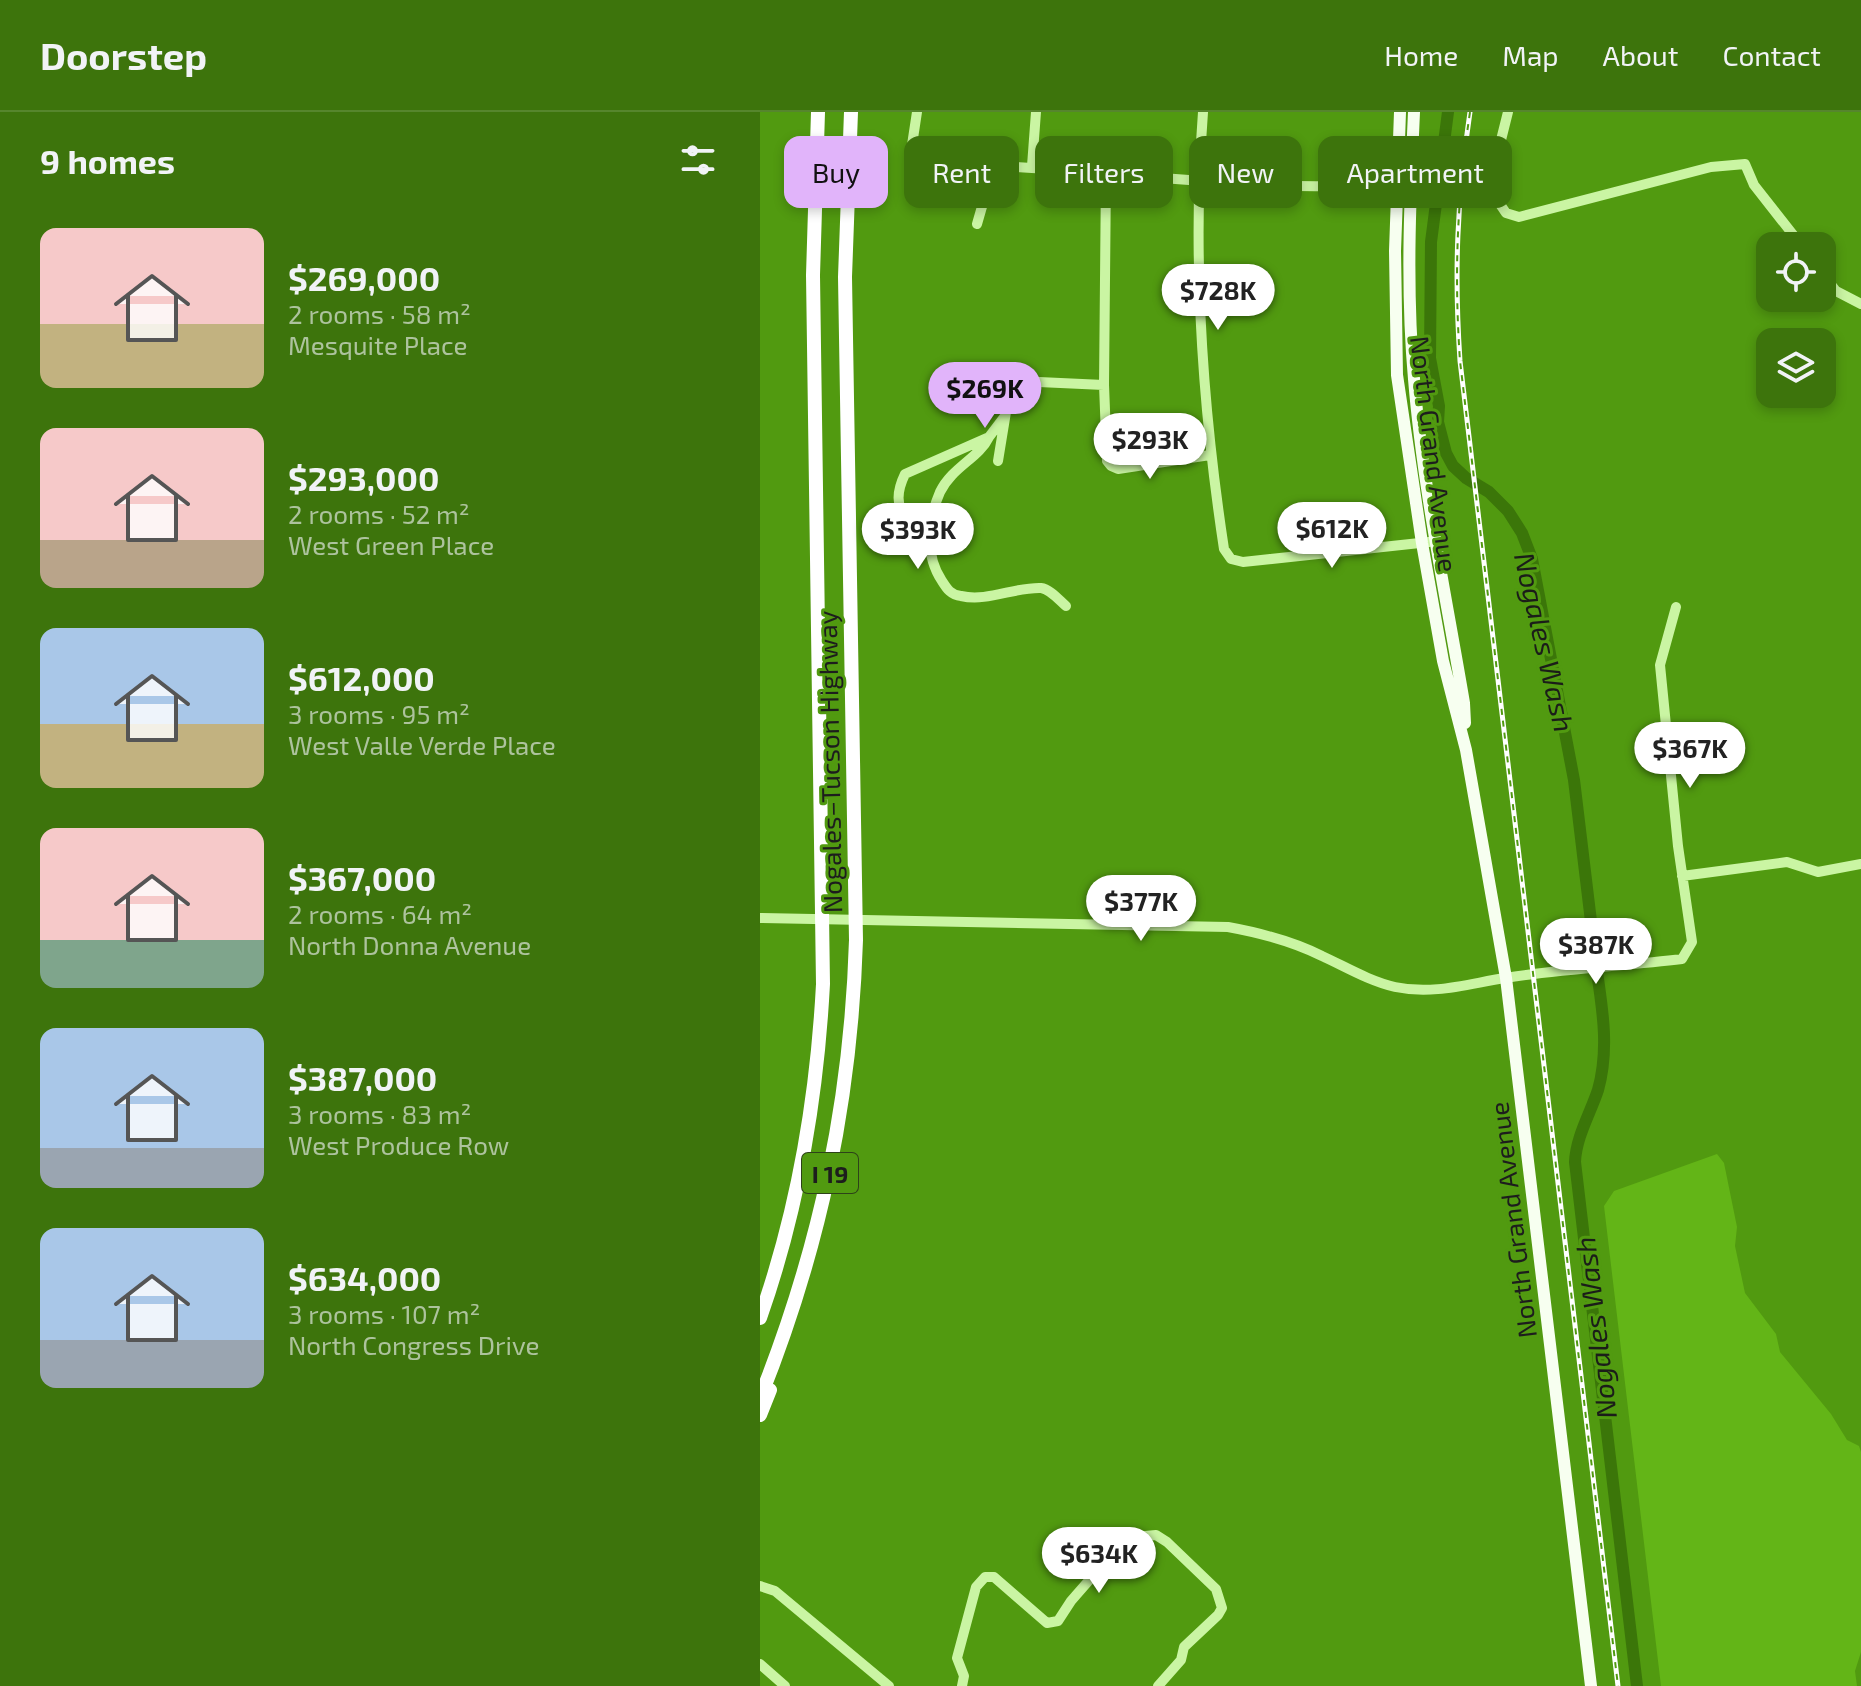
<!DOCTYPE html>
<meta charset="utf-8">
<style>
body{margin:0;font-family:"Exo 2",sans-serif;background:#487c1a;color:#f1f3f6;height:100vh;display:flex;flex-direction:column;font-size:30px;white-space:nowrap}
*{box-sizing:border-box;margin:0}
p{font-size:26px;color:#adc39d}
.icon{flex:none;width:44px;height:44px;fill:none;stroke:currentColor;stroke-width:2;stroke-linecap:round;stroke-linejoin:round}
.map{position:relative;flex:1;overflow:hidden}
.side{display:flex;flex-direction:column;background:#3d740c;width:760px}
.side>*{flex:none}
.hud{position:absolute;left:24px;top:24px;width:760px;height:72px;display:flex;gap:16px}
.buttons{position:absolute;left:996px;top:120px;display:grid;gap:16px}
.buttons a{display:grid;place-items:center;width:80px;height:80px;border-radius:16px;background:#3d740c;box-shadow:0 4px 12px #0003;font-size:40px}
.price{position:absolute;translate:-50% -68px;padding:0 18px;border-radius:28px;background:#fff;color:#222;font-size:26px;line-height:52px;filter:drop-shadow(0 2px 4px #0008)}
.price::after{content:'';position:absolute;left:50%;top:48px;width:24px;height:18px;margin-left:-12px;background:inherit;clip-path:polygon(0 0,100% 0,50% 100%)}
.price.current{background:#e1b4fa;color:#111}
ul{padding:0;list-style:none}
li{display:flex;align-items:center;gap:24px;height:200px;padding:0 40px}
li span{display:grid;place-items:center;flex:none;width:224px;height:160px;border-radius:16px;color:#555}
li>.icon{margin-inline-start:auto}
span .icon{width:96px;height:96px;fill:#fffc;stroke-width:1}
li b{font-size:34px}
h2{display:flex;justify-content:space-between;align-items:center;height:96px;padding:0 40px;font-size:34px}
.chip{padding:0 28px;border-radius:16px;background:#3d740c;box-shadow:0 4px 12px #0003;font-size:28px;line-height:72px}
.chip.current{background:#e1b4fa;color:#111}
header{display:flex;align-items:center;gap:48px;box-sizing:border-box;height:112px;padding:0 40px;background:#3d740c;border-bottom:2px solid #56862d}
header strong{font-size:38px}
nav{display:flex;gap:44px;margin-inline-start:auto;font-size:28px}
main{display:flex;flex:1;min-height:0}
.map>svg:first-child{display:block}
</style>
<header>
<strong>Doorstep</strong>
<nav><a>Home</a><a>Map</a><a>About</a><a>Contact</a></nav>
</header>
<main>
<section class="side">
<h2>9 homes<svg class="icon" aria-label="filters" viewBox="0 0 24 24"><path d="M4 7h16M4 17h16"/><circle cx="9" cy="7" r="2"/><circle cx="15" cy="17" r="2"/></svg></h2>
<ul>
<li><span style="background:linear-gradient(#f6c9c9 60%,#c2b280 0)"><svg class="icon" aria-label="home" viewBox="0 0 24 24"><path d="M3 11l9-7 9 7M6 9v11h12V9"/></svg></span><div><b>$269,000</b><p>2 rooms · 58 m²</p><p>Mesquite Place</p></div></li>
<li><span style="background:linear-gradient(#f6c9c9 70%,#b9a48a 0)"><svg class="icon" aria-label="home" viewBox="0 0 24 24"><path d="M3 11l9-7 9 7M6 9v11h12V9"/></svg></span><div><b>$293,000</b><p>2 rooms · 52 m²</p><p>West Green Place</p></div></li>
<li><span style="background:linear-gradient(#a9c7e8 60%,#c2b280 0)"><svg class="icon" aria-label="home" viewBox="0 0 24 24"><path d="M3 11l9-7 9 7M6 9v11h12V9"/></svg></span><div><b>$612,000</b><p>3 rooms · 95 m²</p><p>West Valle Verde Place</p></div></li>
<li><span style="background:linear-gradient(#f6c9c9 70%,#7fa58c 0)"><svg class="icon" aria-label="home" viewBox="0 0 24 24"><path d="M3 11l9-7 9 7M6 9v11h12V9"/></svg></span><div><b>$367,000</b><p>2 rooms · 64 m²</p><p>North Donna Avenue</p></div></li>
<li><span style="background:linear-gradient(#a9c7e8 75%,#9aa5b1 0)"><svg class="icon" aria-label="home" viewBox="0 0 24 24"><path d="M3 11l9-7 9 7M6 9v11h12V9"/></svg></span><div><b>$387,000</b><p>3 rooms · 83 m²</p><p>West Produce Row</p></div></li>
<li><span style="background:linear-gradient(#a9c7e8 70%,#9aa5b1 0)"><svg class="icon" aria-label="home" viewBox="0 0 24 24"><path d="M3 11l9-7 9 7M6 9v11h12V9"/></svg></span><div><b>$634,000</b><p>3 rooms · 107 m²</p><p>North Congress Drive</p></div></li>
</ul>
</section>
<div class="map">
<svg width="1101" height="1574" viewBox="0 0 1101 1574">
<rect width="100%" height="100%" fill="#519a10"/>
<path fill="#63b517" d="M957 1042 964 1051 977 1115 975 1134 985 1181 1016 1222 1020 1240 1071 1302 1087 1328 1099 1334 1101 1340V1540L1095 1559 1097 1574H901L844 1094 854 1079Z"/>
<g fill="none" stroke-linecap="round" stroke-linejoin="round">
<path stroke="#3b7609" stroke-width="12" d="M688 0 671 130 670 246 679 294 678 310 686 341 693 354 706 366 729 380 748 399 762 421 772 447 814 668 836 851
M837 860C843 900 849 939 838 978 830 1002 816 1025 815 1050L877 1574"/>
<path stroke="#caf5a3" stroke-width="10" d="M443 0C432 146 442 292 464 437L471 447 483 450 669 430
M748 0 729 76 746 101 759 105 951 55 985 52 994 73 1042 134
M152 33 157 0
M194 52C308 55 422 71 536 74 600 75 667 71 731 64
M272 54 276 0
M346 61 344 273 347 349 351 354 358 357 450 343
M217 112 234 53
M1062 161 1076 179 1101 192
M229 325C219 346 192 355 180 380 168 408 164 442 182 469 187 477 191 483 201 484 228 490 254 475 281 476 290 477 299 488 306 494
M238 349 247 294 257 269 344 273
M170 421C142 408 130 393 145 362L229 325 245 304
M922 764 1027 750 1058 760 1101 752
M0 806 468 815C501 821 532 829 562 844 586 855 609 869 635 875 673 883 707 872 745 866 803 857 863 854 922 847L932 830 918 734 900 553 916 495
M0 1474 15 1479 129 1574
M0 1552 25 1574
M202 1574 204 1564 197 1546 216 1475 225 1465H234L287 1511 298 1509 311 1489 359 1434 375 1425 396 1423 407 1430 456 1477 462 1496 458 1503 424 1535 421 1548 398 1574"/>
<path stroke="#f7fff0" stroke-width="12" d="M640 0 635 139 637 263 662 431 683 549 706 638 746 866 831 1574
M654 0C650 89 646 178 654 267 663 376 686 484 704 591L705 611"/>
<path stroke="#fff" stroke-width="14" d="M0 1206C38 1098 57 986 63 872L53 163 58 0
M0 1286C60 1136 91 989 96 828L85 165 91 0
M0 1303 10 1278"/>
<g stroke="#fff" stroke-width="5">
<path id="rail" d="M710 0C697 88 694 160 700 249L858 1574"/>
</g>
<use href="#rail" stroke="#519a10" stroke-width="2" stroke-dasharray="6" stroke-linecap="butt"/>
</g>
<g text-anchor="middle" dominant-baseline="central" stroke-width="6" stroke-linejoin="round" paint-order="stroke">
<rect fill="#519a10" stroke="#2d4219" stroke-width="2" x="42" y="1041" width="56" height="40" rx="6"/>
<g font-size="24" font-weight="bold" fill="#1d1d1d">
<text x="70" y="1061">I 19</text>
</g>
<g font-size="26" fill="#1d1d1d" stroke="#519a10">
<text transform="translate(675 342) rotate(83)">North Grand Avenue</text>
<text transform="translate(69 650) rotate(-91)">Nogales–Tucson Highway</text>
<text transform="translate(752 1108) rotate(-97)">North Grand Avenue</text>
</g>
<g font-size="28" font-style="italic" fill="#1b1d19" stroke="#519a10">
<text transform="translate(785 530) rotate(77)">Nogales Wash</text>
<text transform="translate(835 1216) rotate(-97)">Nogales Wash</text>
</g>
</g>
</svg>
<div class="buttons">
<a><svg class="icon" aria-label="locate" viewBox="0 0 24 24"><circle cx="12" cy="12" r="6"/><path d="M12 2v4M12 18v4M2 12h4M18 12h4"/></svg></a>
<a><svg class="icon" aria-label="layers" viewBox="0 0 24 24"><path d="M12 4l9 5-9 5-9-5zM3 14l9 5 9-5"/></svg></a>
</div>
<b class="price" style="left:458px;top:220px">$728K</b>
<b class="price current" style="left:225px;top:318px">$269K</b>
<b class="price" style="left:390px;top:369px">$293K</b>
<b class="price" style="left:572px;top:458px">$612K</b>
<b class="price" style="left:158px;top:459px">$393K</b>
<b class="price" style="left:930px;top:678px">$367K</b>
<b class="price" style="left:381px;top:831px">$377K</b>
<b class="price" style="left:836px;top:874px">$387K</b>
<b class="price" style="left:339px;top:1483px">$634K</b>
<div class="hud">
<a class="chip current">Buy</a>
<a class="chip">Rent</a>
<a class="chip">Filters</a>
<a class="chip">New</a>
<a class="chip">Apartment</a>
</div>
</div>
</main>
